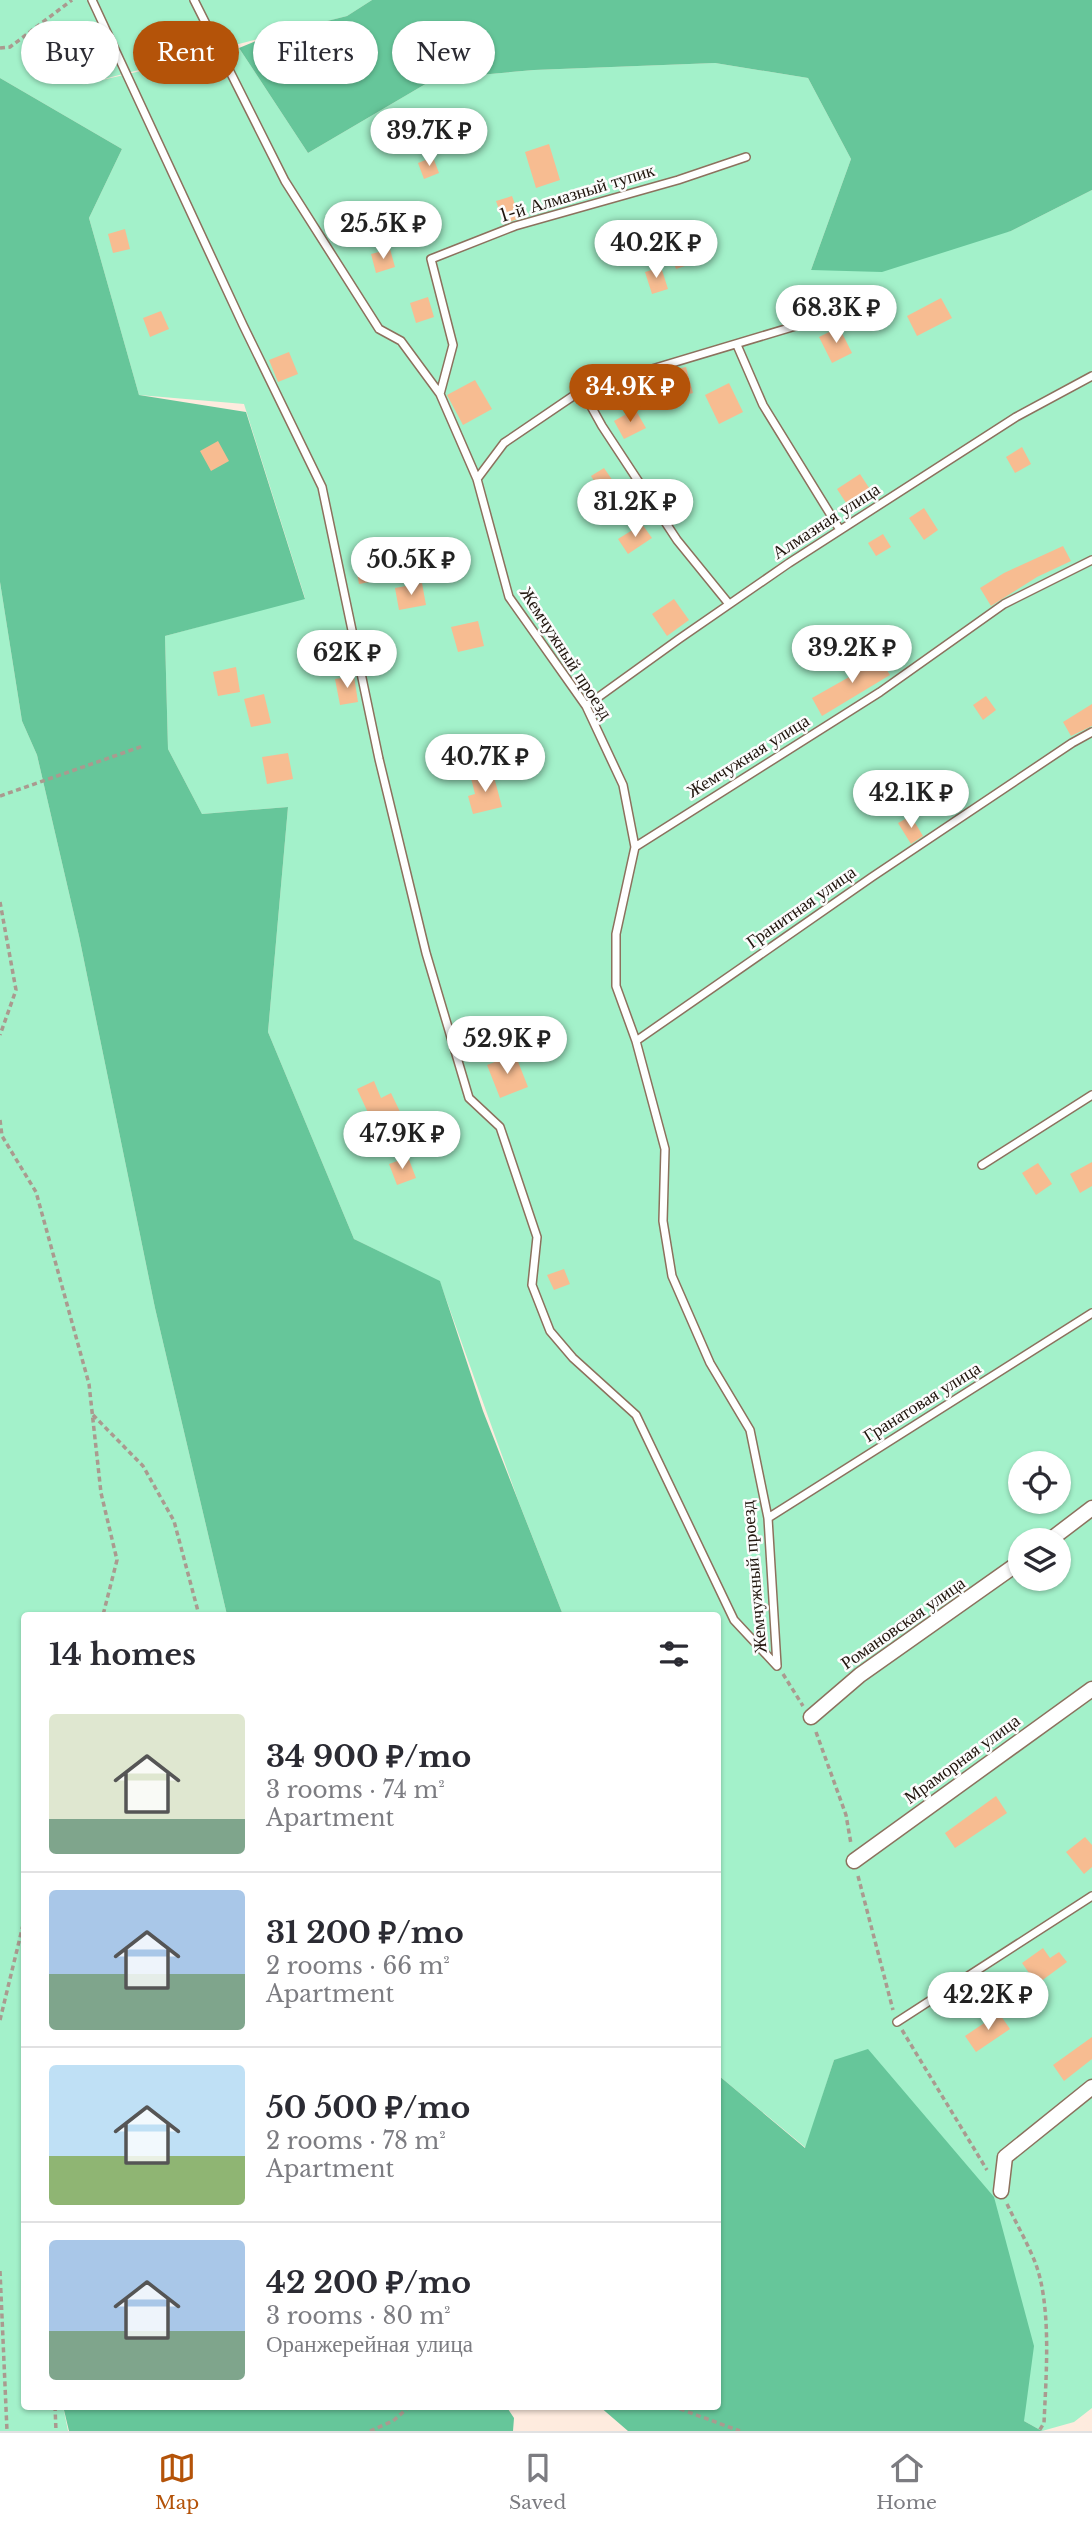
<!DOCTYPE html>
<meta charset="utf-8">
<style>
body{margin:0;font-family:"Libre Baskerville",serif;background:#f7f7f7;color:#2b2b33;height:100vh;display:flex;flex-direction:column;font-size:26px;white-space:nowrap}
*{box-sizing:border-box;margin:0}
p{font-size:23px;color:#7c7c81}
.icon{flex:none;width:38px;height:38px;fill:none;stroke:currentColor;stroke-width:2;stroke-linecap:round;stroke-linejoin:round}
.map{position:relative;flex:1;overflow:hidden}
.sheet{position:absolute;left:21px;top:1612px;width:700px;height:798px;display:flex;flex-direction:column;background:#fff;border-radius:7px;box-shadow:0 2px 5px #0004}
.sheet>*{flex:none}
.banner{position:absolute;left:21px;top:21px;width:700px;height:63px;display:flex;gap:14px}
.fabs{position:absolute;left:1008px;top:1451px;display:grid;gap:14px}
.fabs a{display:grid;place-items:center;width:63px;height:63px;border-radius:50%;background:#fff;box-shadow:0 2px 5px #0004;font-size:35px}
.price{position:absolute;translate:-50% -60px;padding:0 16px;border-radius:24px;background:#fff;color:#222;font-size:23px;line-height:46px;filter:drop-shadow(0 2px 4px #0008)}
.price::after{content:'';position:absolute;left:50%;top:42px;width:21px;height:16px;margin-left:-10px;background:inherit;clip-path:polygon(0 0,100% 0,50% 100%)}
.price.on{background:#b45309;color:#fff}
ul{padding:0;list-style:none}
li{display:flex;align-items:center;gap:21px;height:175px;padding:0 28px}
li+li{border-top:2px solid #e1e1e2}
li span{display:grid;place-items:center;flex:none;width:196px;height:140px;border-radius:7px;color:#555}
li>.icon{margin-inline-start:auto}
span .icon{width:84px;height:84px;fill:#fffc;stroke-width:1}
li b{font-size:30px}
h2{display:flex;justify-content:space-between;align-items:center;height:84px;padding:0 28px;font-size:30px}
.tag{padding:0 24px;border-radius:32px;background:#fff;box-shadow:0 2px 5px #0004;font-size:24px;line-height:63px}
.tag.on{background:#b45309;color:#fff}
.tab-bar{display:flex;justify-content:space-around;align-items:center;height:98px;border-top:2px solid #e1e1e2;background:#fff;font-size:19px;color:#7c7c81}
.tab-bar a{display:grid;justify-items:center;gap:4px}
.tab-bar .on{color:#b45309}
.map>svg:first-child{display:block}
</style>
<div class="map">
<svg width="1092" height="2431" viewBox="0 0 1092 2431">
<rect width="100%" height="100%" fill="#feebde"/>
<path fill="#a3f1ca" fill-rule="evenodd" d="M0 0H372L347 16 81 85 239 48 308 153 434 79 534 70 715 63 808 78 851 159 811 270 1011 231 1092 190V2408L1074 2422 1042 2431 1024 2421 834 2060 806 2148 718 2075V1615H563L518 1500 440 1282 354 1239 268 1032 288 807 202 814 168 749 165 636 305 598 244 404 139 395 89 218 122 149 0 78ZM1020 1463H1059V1502H1020ZM1020 1540H1059V1578H1020Z
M0 582 22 721 37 755 79 936 155 1308 227 1615H24V2406H63L68 2431H0Z"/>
<path fill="#66c69a" d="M372 0H1092V190L1011 231 882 272 811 270 851 159 808 78 715 63 534 70 434 79 308 153 239 48 268 36 347 16Z
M0 78 122 149 89 218 139 395 246 412 305 599 165 636 168 749 202 814 288 807 268 1032 354 1239 440 1281 483 1411 563 1615H227L155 1308 79 936 37 755 22 721 0 582Z
M868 2049 994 2197 1034 2346 1024 2421 1042 2431H628L599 2406H718V2075L805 2148 834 2060Z
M63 2406H506L514 2418 513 2431H69Z"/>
<path fill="#f7bc91" d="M549 144 560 180 536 188 525 152Z
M433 157 439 173 424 179 418 163Z
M512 196 520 218 504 224 496 201Z
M125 229 130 249 113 253 108 234Z
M390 249 395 267 376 273 371 254Z
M689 249 694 263 676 269 671 255Z
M661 267 668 289 652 294 645 272Z
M428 297 434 317 416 323 410 303Z
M941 298 952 318 917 336 907 316Z
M161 311 169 329 150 337 143 318Z
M839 327 852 353 832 363 819 337Z
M289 352 298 374 278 382 269 360Z
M686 367 693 393 676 398 669 371Z
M475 380 492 409 463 425 447 395Z
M729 383 743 412 719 424 705 395Z
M635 409 646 428 624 439 614 421Z
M218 441 229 461 211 471 200 451Z
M1022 447 1031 464 1015 473 1006 457Z
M604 468 613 481 600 490 591 476Z
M860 474 875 497 852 512 837 489Z
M924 508 938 530 924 540 909 518Z
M642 524 652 538 628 554 618 539Z
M883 534 891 547 876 556 868 543Z
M1063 546 1071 561 1037 577 991 606 980 588 1004 573Z
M370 560 375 581 359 584 355 563Z
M422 583 426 605 399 610 395 588Z
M674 599 689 620 667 636 652 614Z
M478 621 484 646 458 652 451 627Z
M876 653 890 675 822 716 812 698 858 672 855 667Z
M236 667 240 692 218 696 213 672Z
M354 676 358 702 340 705 335 679Z
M264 694 271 723 251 727 244 699Z
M986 696 996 710 983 720 973 705Z
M1092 704V726L1071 736 1063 722Z
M534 739 537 759 520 761 518 741Z
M288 753 293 779 267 784 262 757Z
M493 773 502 807 473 814 468 796 475 794 471 778Z
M911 816 923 836 911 844 898 823Z
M515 1054 528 1087 500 1098 487 1065Z
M374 1081 381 1098 391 1093 403 1118 376 1130 357 1089Z
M408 1157 416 1178 397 1185 389 1164Z
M1092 1162V1186L1080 1193 1070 1174Z
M1038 1163 1052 1184 1036 1195 1022 1173Z
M564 1269 570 1284 554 1290 547 1275Z
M996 1796 1007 1813 955 1848 945 1833Z
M1085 1837 1092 1845V1867L1084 1874 1066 1852Z
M1043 1948 1050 1958 1059 1952 1067 1962 1021 1996 1027 2004 1008 2017 994 1998 1029 1973 1022 1963Z
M999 2013 1010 2029 976 2052 965 2036Z
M1092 2037V2059L1064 2081 1053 2065Z"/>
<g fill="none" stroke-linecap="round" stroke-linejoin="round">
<g stroke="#8c715d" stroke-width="10">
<path id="service" d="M92 0 243 325 322 487 379 759 426 953 469 1098 500 1127 537 1237 532 1285 550 1331 573 1358 636 1415 734 1620 777 1666
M194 0 285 181 379 329 401 341 440 394 477 479 509 597 586 706 623 785 635 847 616 934V986L636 1041 665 1149 663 1221 672 1276 710 1363 750 1430 768 1518 777 1665
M737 345 763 405 840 530
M582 390 602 426 677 540 729 604
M440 394 453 345 431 259 515 226 678 180 746 157
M477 479 504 443 582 390 849 310
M586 706 679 639 789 563 1016 417 1092 376
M635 847 880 692 1004 604 1092 560
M636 1041 872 877 1072 743 1092 732
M982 1165 1092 1095
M768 1518 1092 1313
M897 2022 1092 1896"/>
</g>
<g stroke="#8c715d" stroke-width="17">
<path id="minor" d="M1050 1540 1092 1508
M811 1717 860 1675 1020 1562
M854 1861 1092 1689
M1001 2191 1005 2157 1092 2087"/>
</g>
<path stroke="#aa9a8f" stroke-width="3.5" stroke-dasharray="5 3.5" stroke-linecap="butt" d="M0 48 10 47 72 0
M0 796 143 746
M0 902 16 990 0 1035
M0 1120 2 1136 36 1192 89 1384 101 1493 117 1560 103 1615
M93 1415 143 1466 174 1521 199 1615
M783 1674 803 1706
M816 1732 846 1815 851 1844
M858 1876 893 2010
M0 2020 24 1921
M902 2030 987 2170
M1007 2204C1016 2223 1027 2242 1035 2262 1052 2306 1046 2376 1044 2423L1039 2431
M0 2271 7 2431
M55 2406 56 2431
M672 2406 740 2431
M370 2431 393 2421 410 2406"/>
<use href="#service" stroke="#fff" stroke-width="7"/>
<use href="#minor" stroke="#fff" stroke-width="14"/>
</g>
<g text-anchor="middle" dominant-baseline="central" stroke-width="5" stroke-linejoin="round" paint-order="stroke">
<g font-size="18" fill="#20150d" stroke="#fcfcfc">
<text transform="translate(577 193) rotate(-17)">1-й Алмазный тупик</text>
<text transform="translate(826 521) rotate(-33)">Алмазная улица</text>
<text transform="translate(566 653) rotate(57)">Жемчужный проезд</text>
<text transform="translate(748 756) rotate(-32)">Жемчужная улица</text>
<text transform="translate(801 907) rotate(-35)">Гранитная улица</text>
<text transform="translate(922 1402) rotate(-32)">Гранатовая улица</text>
<text transform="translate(754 1577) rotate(-95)">Жемчужный проезд</text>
<text transform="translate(903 1623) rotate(-35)">Романовская улица</text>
<text transform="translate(962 1759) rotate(-36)">Мраморная улица</text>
</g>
</g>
</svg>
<div class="fabs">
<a><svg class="icon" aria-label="locate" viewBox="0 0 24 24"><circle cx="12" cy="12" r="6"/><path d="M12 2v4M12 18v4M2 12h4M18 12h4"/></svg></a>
<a><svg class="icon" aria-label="layers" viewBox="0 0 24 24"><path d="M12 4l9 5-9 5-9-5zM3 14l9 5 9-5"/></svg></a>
</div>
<b class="price" style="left:429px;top:168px">39.7K ₽</b>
<b class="price" style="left:383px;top:261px">25.5K ₽</b>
<b class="price" style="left:656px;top:280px">40.2K ₽</b>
<b class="price" style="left:836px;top:345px">68.3K ₽</b>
<b class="price on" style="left:630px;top:424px">34.9K ₽</b>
<b class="price" style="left:635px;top:539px">31.2K ₽</b>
<b class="price" style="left:411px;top:597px">50.5K ₽</b>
<b class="price" style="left:852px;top:685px">39.2K ₽</b>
<b class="price" style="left:347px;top:690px">62K ₽</b>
<b class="price" style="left:485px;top:794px">40.7K ₽</b>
<b class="price" style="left:911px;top:830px">42.1K ₽</b>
<b class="price" style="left:507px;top:1076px">52.9K ₽</b>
<b class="price" style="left:402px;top:1171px">47.9K ₽</b>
<b class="price" style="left:988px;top:2032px">42.2K ₽</b>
<div class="banner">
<a class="tag">Buy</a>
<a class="tag on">Rent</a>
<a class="tag">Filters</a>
<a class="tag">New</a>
</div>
<section class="sheet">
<h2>14 homes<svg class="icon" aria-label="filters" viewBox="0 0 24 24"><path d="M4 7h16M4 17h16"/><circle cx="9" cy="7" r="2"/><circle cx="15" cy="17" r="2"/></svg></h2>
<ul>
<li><span style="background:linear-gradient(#dfe7d0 75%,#7fa58c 0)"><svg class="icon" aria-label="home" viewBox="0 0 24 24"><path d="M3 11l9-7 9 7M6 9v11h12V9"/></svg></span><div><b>34 900 ₽/mo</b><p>3 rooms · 74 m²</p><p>Apartment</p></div></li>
<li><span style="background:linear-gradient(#a9c7e8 60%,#7fa58c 0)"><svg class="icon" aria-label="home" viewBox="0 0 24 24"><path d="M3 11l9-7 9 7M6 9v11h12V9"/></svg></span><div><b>31 200 ₽/mo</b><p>2 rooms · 66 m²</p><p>Apartment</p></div></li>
<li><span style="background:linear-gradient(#bfe0f5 65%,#8fb573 0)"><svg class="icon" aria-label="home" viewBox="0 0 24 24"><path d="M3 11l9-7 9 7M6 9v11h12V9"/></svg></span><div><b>50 500 ₽/mo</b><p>2 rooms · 78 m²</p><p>Apartment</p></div></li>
<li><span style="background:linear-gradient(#a9c7e8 65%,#7fa58c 0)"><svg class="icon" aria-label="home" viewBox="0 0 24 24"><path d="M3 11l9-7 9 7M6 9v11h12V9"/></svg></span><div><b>42 200 ₽/mo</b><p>3 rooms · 80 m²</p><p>Оранжерейная улица</p></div></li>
</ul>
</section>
</div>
<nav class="tab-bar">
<a class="on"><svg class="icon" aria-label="map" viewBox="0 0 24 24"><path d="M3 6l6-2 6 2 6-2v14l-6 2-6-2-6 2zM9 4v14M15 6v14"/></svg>Map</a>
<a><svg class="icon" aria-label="saved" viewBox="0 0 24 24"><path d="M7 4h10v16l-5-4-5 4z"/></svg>Saved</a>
<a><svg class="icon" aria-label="home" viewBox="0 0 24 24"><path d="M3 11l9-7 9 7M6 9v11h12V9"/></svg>Home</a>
</nav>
